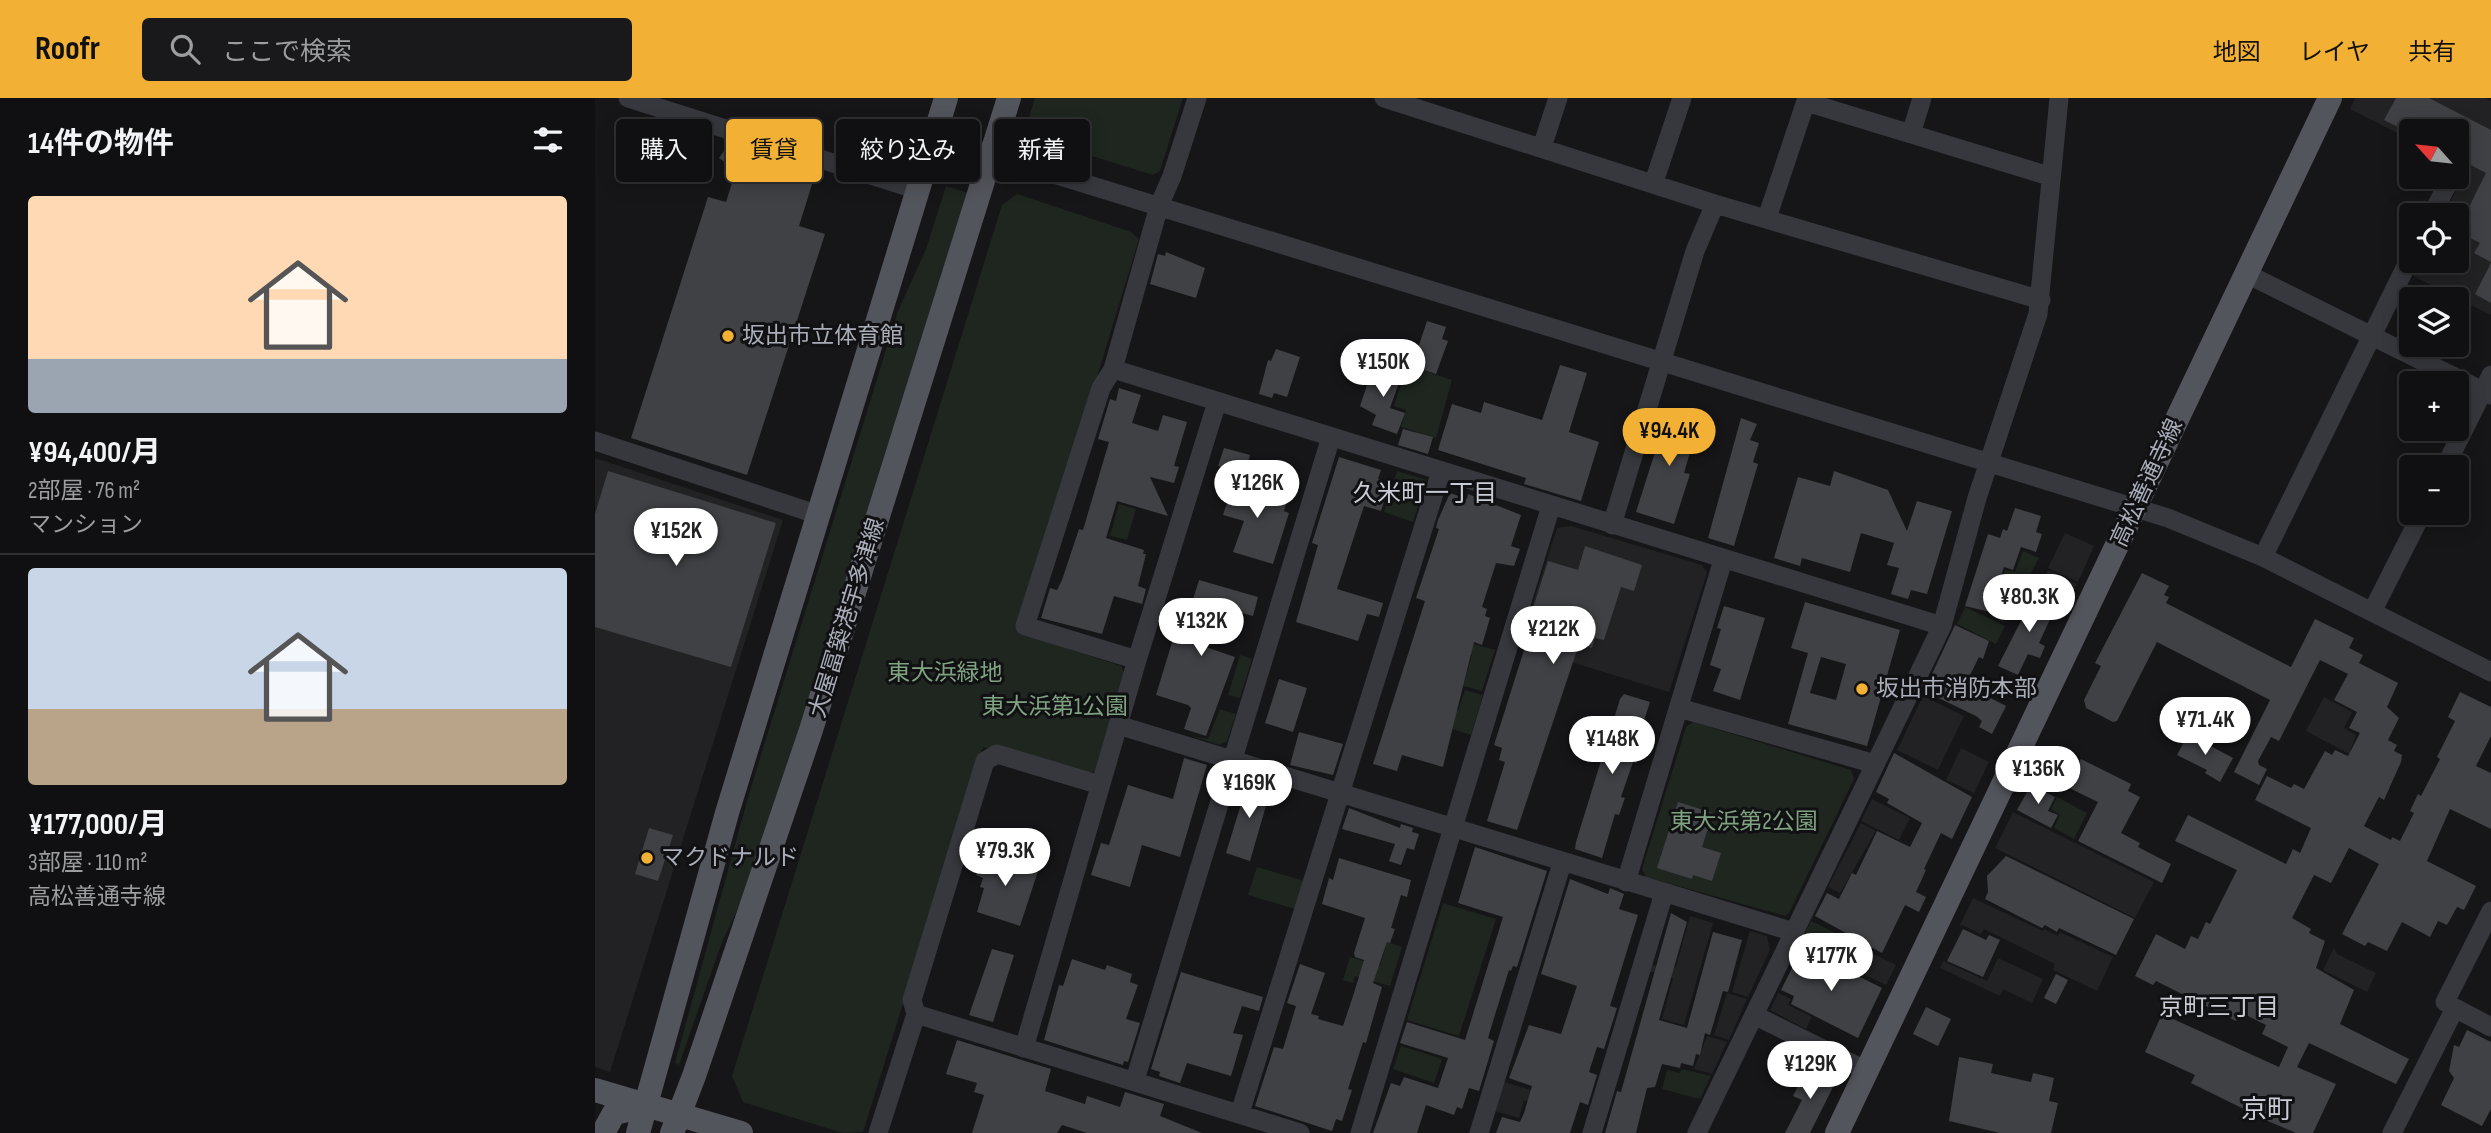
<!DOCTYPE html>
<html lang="ja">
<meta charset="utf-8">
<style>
body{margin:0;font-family:"Sofia Sans Condensed","Noto Sans JP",sans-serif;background:#19191b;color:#f1f3f6;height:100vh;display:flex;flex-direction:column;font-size:26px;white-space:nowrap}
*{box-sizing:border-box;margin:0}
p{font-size:23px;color:#9c9d9f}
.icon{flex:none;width:38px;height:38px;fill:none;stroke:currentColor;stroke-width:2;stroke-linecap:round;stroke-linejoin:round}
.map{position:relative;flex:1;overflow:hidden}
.sheet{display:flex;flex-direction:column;background:#101012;width:595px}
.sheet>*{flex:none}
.guide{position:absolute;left:21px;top:21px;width:665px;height:63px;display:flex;gap:14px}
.needle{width:46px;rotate:297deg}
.fabs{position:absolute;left:1804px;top:21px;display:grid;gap:14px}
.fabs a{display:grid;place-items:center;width:70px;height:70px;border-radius:7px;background:#101012;box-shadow:0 4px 18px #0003,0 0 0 2px #303032;font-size:35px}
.price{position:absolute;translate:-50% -60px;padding:0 16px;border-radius:24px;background:#fff;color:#222;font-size:23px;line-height:46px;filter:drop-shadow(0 2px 4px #0008)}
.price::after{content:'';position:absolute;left:50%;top:42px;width:21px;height:16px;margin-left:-10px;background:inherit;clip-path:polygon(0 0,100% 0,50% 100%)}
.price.active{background:#f2b134;color:#111}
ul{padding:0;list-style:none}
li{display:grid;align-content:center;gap:14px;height:371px;padding:0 28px}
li+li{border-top:2px solid #303032}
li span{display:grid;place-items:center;height:217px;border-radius:7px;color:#555}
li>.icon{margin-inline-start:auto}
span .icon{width:126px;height:126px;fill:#fffc;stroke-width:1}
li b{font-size:30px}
h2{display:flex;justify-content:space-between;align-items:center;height:84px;padding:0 28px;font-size:30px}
.pill{padding:0 24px;border-radius:7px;background:#101012;box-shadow:0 4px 18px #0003,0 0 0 2px #303032;font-size:24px;line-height:63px}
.pill.active{background:#f2b134;color:#111}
header{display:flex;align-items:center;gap:42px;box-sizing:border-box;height:98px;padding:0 35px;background:#f2b134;color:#111}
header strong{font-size:33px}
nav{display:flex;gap:38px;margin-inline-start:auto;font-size:24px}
.search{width:490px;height:63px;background:#19191b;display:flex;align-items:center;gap:18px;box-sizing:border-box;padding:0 24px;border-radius:7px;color:#9c9d9f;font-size:26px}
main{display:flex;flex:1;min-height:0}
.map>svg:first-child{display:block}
</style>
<header>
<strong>Roofr</strong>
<div class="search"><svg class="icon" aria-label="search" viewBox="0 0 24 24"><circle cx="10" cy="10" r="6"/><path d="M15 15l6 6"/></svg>ここで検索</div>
<nav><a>地図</a><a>レイヤ</a><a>共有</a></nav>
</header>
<main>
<section class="sheet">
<h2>14件の物件<svg class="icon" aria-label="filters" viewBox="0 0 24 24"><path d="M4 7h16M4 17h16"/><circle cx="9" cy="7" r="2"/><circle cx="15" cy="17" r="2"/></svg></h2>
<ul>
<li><span style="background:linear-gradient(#ffd9b3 75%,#9aa5b1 0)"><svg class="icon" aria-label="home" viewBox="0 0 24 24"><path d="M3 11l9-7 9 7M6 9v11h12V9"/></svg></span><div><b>¥94,400/月</b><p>2部屋 · 76 m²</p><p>マンション</p></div></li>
<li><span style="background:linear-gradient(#c9d6e8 65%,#b9a48a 0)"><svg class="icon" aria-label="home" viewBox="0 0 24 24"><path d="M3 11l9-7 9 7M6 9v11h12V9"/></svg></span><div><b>¥177,000/月</b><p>3部屋 · 110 m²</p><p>高松善通寺線</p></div></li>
</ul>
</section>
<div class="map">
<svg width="1896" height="1035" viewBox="0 0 1896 1035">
<rect width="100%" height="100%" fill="#161618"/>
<path fill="#222225" d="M1760 0H1891L1896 3V217L1818 178 1826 163H1862V117H1849L1872 70 1862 65V33H1816V42L1755 11Z
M0 360 188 422 15 974 0 969Z
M976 428 1107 467 1112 475 1074 594 924 548 962 430Z
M1470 435 1499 448 1483 484 1453 470Z
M1453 472 1482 486 1473 503 1444 489Z
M1328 598 1369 618 1343 672 1302 652Z
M1729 599 1757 614 1749 630 1761 637 1754 656 1711 633Z
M1366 650 1394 664 1379 695 1351 682Z
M1277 701 1315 720 1304 742 1266 723Z
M1418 714 1559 784 1540 820 1400 750Z
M1266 725 1281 733 1245 795 1233 789Z
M1378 800 1448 833 1449 831 1463 838 1465 834 1518 859 1502 893 1458 872 1460 866 1389 831 1386 836 1367 827 1364 829Z
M1095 818 1118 825 1089 927 1067 921 1078 880 1054 873 1056 867 1081 869Z
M1155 833 1172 838 1175 852 1153 899 1137 894Z
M1266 850 1301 867 1291 887 1256 870Z
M1739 850 1742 856 1781 875 1772 894 1728 872Z
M1403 860 1448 881 1437 905 1408 891 1405 898 1345 870 1348 863 1392 883Z
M1132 895 1152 901 1134 942 1119 937Z
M1183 895 1196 901 1193 907 1217 919 1211 931 1175 912Z
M1112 938 1132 944 1117 976 1099 971Z
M909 984 949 996 946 1007 929 1002 924 1020 900 1013Z"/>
<path fill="#1e261f" d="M440 0H588L565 73 558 77 439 40 433 23Z
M351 88 373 95 183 708 151 794 127 844 84 967 80 965 154 696 303 213 331 151Z
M422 96 536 134 544 141 424 535 526 568 529 574 500 673 492 677 388 649 268 1034 248 1035 148 1004 137 978 407 107Z
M812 267 857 282 841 340 806 329 811 312 799 308Z
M802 373 832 382 818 424 789 414Z
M524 406 541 411 532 442 515 438Z
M1428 453 1444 460 1410 524 1404 522 1413 494 1404 492 1410 472 1420 474Z
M1370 509 1410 528 1401 546 1362 526Z
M875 545 900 552 887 593 868 588 877 557 871 555Z
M645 557 657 561 645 600 633 597Z
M870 592 888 597 876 637 848 628 859 612 863 613Z
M625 611 641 616 632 643 625 647 596 638 613 641Z
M1098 624 1256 672 1259 681 1194 815 1190 818 1051 779 1047 771 1091 629Z
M1462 699 1492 715 1479 741 1459 730 1465 717 1456 711Z
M662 769 709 783 700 811 653 797Z
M848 805 901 821 864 938 812 922Z
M1216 823 1260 844 1248 867 1205 846Z
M792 844 807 849 795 888 760 878 758 885 748 882 755 859 785 868Z
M806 948 847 961 839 985 798 971Z
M1087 971 1116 978 1105 1001 1067 991 1072 972 1085 975Z"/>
<path fill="#404145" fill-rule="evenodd" d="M1801 0H1834L1896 32V164L1879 155 1885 145 1862 133 1891 75 1862 60V33H1811L1789 22Z
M131 50 141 56 219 80 204 128 230 136 152 377 36 340 113 99 131 104 141 72 124 60Z
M571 154 610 170 601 200 555 186 563 156 570 158Z
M1896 165V205L1880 196Z
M832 223 851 229 847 241 853 243 841 276 817 268Z
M681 251 705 259 692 299 679 295 677 300 664 296 673 262 676 263Z
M779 266 807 276 795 310 810 315 802 336 777 327 781 317 765 308Z
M965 267 992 275 974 334 1004 344 986 403 929 386 931 380 843 352 857 306 886 315 889 304 947 322Z
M524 290 546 297 537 325 563 333 568 317 592 324 579 368 584 369 579 385 555 379 573 418 522 403 511 440 549 452 548 456H551L543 488 551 491 547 506 519 498 507 536 446 520 455 490 462 492 467 482 484 431 488 432 514 344 503 341 515 301 521 303Z
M1074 310 1105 320 1089 375 1095 376 1079 426 1041 414Z
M1146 320 1162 326 1155 342 1164 345 1158 364 1163 366 1139 448 1113 440Z
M808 331 838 339 833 356 803 347Z
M629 350 655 357 650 375 623 368Z
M744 359 786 372 783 381 795 386 786 413 769 408 742 491 788 505 784 519 772 516 763 543 701 524 723 447 717 445Z
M13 373 181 425 136 569 0 529V416Z
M1239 373 1293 392 1312 433 1322 403 1357 413 1332 496 1316 492 1313 501 1296 496 1304 470 1292 467 1299 445 1266 435 1255 474 1207 460 1205 468 1179 460 1203 379 1235 388Z
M641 377 658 383 656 389 686 399 684 404 691 406 689 413 694 415 678 466 638 454 649 423 628 417Z
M855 395 872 401 873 396 926 417 916 448 925 451 919 468 901 465 887 509 892 511 890 518 895 520 887 547 879 544 848 669 807 657 802 673 778 666 830 503 821 500 844 431 841 430 843 422Z
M1420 410 1446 418 1441 434 1447 436 1441 454 1426 449 1418 472 1409 469 1401 494 1410 496 1403 516 1370 508 1393 436 1405 440 1408 431 1412 433Z
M990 448 1047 467 1039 493 1026 489 1009 542 1000 540 997 550 984 546 922 732 892 723 910 664 904 662 907 650 899 647 935 533 931 532 953 463 983 472Z
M1547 475 1574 488 1569 497 1574 499 1571 505 1696 569 1720 521 1759 540 1754 550 1768 557 1764 565 1803 585 1792 609 1804 620 1793 642 1802 647 1799 653 1807 657 1806 664 1789 702 1784 699 1769 728 1796 742 1797 739 1805 743 1819 715 1815 713 1823 696 1826 698 1845 661 1842 659 1860 623 1853 619 1865 594 1896 609V638L1881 668 1896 675V731L1855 711 1832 763 1881 788 1869 812 1862 809 1852 827 1843 823 1835 839 1807 824 1792 853 1773 844 1770 848 1747 836 1784 766 1754 750 1736 785 1719 777 1697 820 1716 831 1714 835 1730 843 1721 870 1759 892 1745 926 1814 961 1801 986 1714 945 1702 969 1741 986 1718 1035H1701L1675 1024 1596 985 1600 977 1550 954 1567 916 1684 969 1693 949 1667 936 1671 927 1645 914 1641 923 1561 883 1558 887 1540 878 1561 836 1590 851 1596 838 1603 841 1611 824 1615 826 1642 772 1580 743 1593 717 1691 766 1698 751 1705 755 1716 730 1660 702 1672 678 1696 690 1699 686 1709 691 1730 653 1737 657 1740 652 1753 658 1765 635 1754 630 1762 614 1739 602 1753 576 1725 562 1684 643 1676 639 1663 663 1664 667 1672 671 1664 687 1639 674 1675 602 1562 544 1522 623 1518 624 1491 610 1489 602 1506 568 1500 565Z
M604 482 663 499 658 518 617 507 605 547 640 559 611 638 589 631 596 610 593 607 561 597 578 541 585 543Z
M1445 493 1464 502 1444 545 1450 548 1445 560 1433 556 1423 577 1403 568 1432 511 1435 513Z
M1210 504 1305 532 1272 648 1193 626 1213 555 1196 550ZM1226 559 1251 566 1241 602 1215 595Z
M1129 508 1170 520 1145 602 1118 593 1126 571 1115 567 1126 531 1122 530Z
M1360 527 1394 543 1388 561 1384 559 1370 587 1411 608 1397 636 1384 629 1387 623 1381 618 1329 593Z
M684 581 712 590 698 634 670 625Z
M1029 596 1055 604 1041 647 1046 649 1041 665 1038 664 1026 699 1030 700 1024 717 1020 716 1007 760 980 751 981 744 1025 601Z
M704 634 748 646 738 677 695 667Z
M1593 636 1638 660 1625 684 1610 675 1612 672 1582 657Z
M1299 655 1377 699 1357 741 1346 735 1329 771 1331 772 1321 794 1331 799 1324 814 1310 807 1287 855 1220 818 1232 795 1244 801 1257 775 1261 777 1282 733 1315 749 1327 725 1292 705 1294 701 1281 694Z
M589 660 612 667 585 759 547 747 535 789 496 777 506 745 514 747 533 687 578 701Z
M1486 661 1536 686 1533 693 1545 699 1526 735 1545 745 1543 749 1576 766 1567 785 1483 743 1503 704 1472 689Z
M654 680 677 687 655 763 631 755Z
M1436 687 1460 699 1453 713 1463 717 1456 730 1422 712Z
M1083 704 1118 715 1107 749 1126 755 1117 783 1098 777 1097 781 1062 770Z
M754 710 805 730 806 726 818 730 817 734 824 736 819 752 812 750 806 767 794 763 800 746 747 731Z
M54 730 78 737 63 783 40 776Z
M880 749 952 773 922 869 918 868 916 873 914 872 899 920 893 940 899 943 884 993 874 990 867 1011 862 1009 859 1017 831 1007 822 1035H778L796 985 805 988 809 979 843 990 853 960 805 945 812 924 870 942 908 819 863 805Z
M396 754 444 770 425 828 382 814 389 790 385 789 388 780 381 777 388 757 394 759Z
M1411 758 1539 821 1521 857 1464 830 1462 834 1450 827 1447 830 1390 801 1393 794 1392 778Z
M744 760 816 782 812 799 806 797 796 830 800 831 795 845 792 844 778 885 787 889 771 945 768 944 753 991 757 992 747 1023 741 1021 737 1033 660 1008 679 949 688 951 701 908 692 905 705 866 730 875 716 916 724 918 723 921 748 928 759 895 769 862 760 859 759 855 770 820 727 806 734 780 738 782Z
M975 781 1013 796 1015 790 1029 796 1024 811 1043 817 1015 908 1022 910 1009 951 1002 949 994 974 1002 977 993 1007 985 1004 975 1035H901L907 1019 925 1024 929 1015 937 988 914 980 934 927 966 936 982 888 946 876Z
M1076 815 1092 824 1064 922 1092 930 1118 834 1147 842 1133 894 1128 893 1115 937 1110 935 1105 957 1101 956 1098 968 1086 965 1085 970 1067 966 1060 989 1052 990 1041 1035H1010L1022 993 1026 994Z
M1368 831 1391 842 1394 837 1405 842 1388 879 1352 863Z
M1207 850 1287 890 1263 940 1196 906 1199 898 1186 892Z
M397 851 419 857 398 924 374 917Z
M477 861 510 872 512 867 537 876 535 884 543 887 531 921 545 925 533 964 529 963 528 967 449 942 464 887 468 888Z
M586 874 668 899 664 913 647 908 638 935 648 937 636 978 592 965 585 985 564 978 565 974 556 971Z
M1461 876 1473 882 1461 906 1449 900Z
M1331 909 1356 921 1343 948 1318 936Z
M1872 932 1896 944V1011L1887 1028 1846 1007 1859 980 1854 973 1859 947 1864 949Z
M362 942 456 971 450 993 490 1006 492 998 525 1009 530 994 569 1006 565 1018 607 1035H492L467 1027 462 1035H377L389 997 379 994 382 985 351 976Z
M1364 959 1398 966 1396 975 1436 984 1438 975 1459 980 1454 1003 1463 1005 1456 1035H1405L1354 1023Z
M1212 970 1235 981 1238 989 1215 1035H1190L1207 1002 1198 998Z"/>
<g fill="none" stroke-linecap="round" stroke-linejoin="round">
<path stroke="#37383d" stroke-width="19" d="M33 0 323 92
M789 0 1120 106 1446 202
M1211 4 1454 78
M1316 36 1327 0
M339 39 1573 420 1668 459 1896 574
M947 49 963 0
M1059 84 1087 0
M1837 117 1856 79
M1172 120 1212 0
M1652 176 1896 297
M518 271 1347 528
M0 343 224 417
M1850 369 1896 277
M1017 427 1100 153 1120 106
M1668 459 1816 158
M1777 514 1827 415
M542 562 430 528 506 290 518 271 564 108 577 78 602 0
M1084 610 1280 666
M523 627 1199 834
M1031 784 1128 462
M1850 904 1896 813
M321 916 705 1035
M1159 917 1272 973
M429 950 542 562 622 304
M540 982 736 339
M645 1015 846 373
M283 1035 321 916 317 902 390 663 402 656 505 687
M765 1035 956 408
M884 1035 967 765
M997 1035 1069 795
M1102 1035 1347 528 1382 400 1443 216 1464 0
M1797 1035 1860 910 1896 929"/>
<path stroke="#53555c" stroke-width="24" d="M0 992 146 1035
M8 1035 19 1015 51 1008
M43 1035 132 715 351 0
M77 1035 99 978 216 632 414 0
M1242 1035 1735 0"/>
</g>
<g fill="#f2b134" stroke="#111113" stroke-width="2.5">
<circle cx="133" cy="238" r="7"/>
<circle cx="1267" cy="591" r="7"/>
<circle cx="52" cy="760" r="7"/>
</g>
<g text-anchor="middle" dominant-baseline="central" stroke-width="6" stroke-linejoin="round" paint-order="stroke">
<g font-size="23" fill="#a8adb8" stroke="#111113" text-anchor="start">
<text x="147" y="238">坂出市立体育館</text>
<text x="1281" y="591">坂出市消防本部</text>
<text x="66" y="760">マクドナルド</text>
</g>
<g font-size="23" fill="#a8adb8" stroke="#111113">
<text transform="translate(1552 385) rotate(-65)">高松善通寺線</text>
<text transform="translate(252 520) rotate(-73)">大屋冨築港宇多津線</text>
</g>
<g font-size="23" fill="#7fa381" stroke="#111113">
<text x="350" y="575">東大浜緑地</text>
<text x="460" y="609">東大浜第1公園</text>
<text x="1149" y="724">東大浜第2公園</text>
</g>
<g font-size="24" fill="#c9ccd4" stroke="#111113">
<text x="830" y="395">久米町一丁目</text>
<text x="1624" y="909">京町三丁目</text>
</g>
<g font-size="26" fill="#c9ccd4" stroke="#111113">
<text x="1672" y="1012">京町</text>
</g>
</g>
</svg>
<div class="fabs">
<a><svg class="needle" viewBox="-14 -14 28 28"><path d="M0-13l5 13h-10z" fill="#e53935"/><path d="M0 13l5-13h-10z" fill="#9c9d9f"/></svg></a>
<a><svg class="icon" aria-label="locate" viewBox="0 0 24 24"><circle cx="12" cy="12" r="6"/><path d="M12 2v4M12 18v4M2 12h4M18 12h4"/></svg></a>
<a><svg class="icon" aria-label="layers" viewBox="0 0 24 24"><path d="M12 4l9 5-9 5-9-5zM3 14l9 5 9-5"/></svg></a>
<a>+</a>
<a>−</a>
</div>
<b class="price" style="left:788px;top:301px">¥150K</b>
<b class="price active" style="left:1074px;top:370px">¥94.4K</b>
<b class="price" style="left:662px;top:422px">¥126K</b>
<b class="price" style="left:81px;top:470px">¥152K</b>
<b class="price" style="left:1434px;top:536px">¥80.3K</b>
<b class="price" style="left:606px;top:560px">¥132K</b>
<b class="price" style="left:958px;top:568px">¥212K</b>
<b class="price" style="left:1610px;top:659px">¥71.4K</b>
<b class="price" style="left:1017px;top:678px">¥148K</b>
<b class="price" style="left:1443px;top:708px">¥136K</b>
<b class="price" style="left:654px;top:722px">¥169K</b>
<b class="price" style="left:410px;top:790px">¥79.3K</b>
<b class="price" style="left:1236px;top:895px">¥177K</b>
<b class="price" style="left:1215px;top:1003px">¥129K</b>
<div class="guide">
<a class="pill">購入</a>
<a class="pill active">賃貸</a>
<a class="pill">絞り込み</a>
<a class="pill">新着</a>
</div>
</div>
</main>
